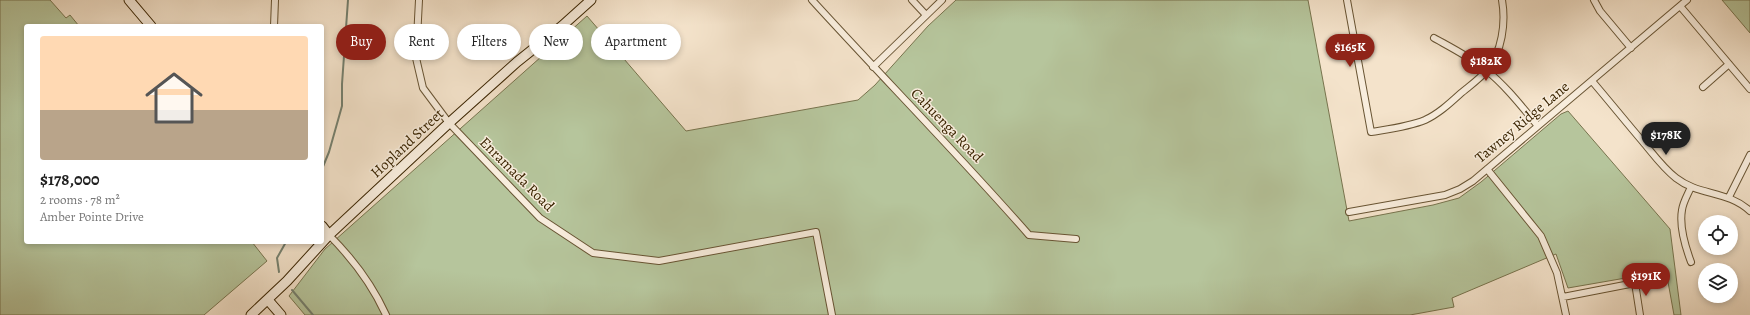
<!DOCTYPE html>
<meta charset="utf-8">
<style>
body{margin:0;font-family:Alegreya,serif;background:#f6f6f6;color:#222;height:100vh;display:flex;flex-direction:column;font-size:15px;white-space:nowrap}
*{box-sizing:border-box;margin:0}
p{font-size:13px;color:#767676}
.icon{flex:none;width:22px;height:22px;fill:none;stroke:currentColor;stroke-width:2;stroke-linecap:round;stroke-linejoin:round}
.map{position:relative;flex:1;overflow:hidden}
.details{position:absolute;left:24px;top:24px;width:300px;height:220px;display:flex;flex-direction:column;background:#fff;border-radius:4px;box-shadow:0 2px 6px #0003}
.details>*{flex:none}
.top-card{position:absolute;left:336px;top:24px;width:380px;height:36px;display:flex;gap:8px}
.fabs{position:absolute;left:1698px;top:215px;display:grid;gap:8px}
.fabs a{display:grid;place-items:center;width:40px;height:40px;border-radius:50%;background:#fff;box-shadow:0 2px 6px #0003;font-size:20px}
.price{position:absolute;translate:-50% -34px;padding:0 9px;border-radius:14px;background:#8f2418;color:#fff;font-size:13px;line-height:26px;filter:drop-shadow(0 1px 2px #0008)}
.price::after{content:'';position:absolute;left:50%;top:24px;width:12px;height:9px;margin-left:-6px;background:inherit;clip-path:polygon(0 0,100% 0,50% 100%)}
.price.selected{background:#222;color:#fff}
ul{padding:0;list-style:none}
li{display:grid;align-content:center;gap:8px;height:212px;padding:0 16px}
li+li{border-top:1px solid #e0e0e0}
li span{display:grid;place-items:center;height:124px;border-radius:4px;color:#555}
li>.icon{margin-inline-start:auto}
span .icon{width:72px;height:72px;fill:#fffc;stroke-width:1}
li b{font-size:17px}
.chip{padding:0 14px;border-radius:18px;background:#fff;box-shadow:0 2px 6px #0003;font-size:14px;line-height:36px}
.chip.selected{background:#8f2418;color:#fff}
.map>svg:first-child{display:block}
</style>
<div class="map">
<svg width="1750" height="315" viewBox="0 0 1750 315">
<rect width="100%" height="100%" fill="#f4e3cb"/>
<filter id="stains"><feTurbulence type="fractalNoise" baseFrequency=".005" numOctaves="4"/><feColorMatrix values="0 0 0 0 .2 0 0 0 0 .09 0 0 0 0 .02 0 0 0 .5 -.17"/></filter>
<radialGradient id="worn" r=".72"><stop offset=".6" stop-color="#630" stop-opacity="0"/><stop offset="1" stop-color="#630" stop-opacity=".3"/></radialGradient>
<path fill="#b6c59c" stroke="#78744e" d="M0 0H50L66 18 70 15 79 26H26V242H252L267 261 204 315H0Z
M956 0H1308L1349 221 1433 205 1459 198 1481 182 1561 114 1568 111 1670 229 1681 315H1674L1666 271 1568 288 1556 254 1452 298 1454 307 1410 315H305L289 296 325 249 587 16 686 131 858 100 875 85 928 26Z
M1722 0H1750V33Z"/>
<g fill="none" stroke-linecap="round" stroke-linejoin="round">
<path stroke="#75806f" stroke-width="2" d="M322 169 329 152 342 106V84L348 0
M279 272 277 258 286 242
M292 290 313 315"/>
<g stroke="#685433" stroke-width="8">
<path id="street" d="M419 0 416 58 423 88 449 123 540 218 593 253 659 261 816 232 832 315
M812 0C884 79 959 155 1029 235L1076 239
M912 0 926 15
M1347 0 1371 132C1389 129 1408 127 1425 120 1438 114 1449 104 1460 94 1468 87 1480 79 1487 70 1502 52 1506 23 1502 0
M1594 0 1600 11 1631 48
M1680 6 1750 89
M274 26 275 0
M1434 38C1452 48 1470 57 1486 70 1506 86 1522 107 1538 126
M873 67 942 0
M1592 81C1609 101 1626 122 1643 142 1653 154 1663 168 1676 178 1699 196 1727 190 1750 211
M1703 87 1729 64
M1487 169 1541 236 1557 273 1566 315
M1691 187C1688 194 1683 202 1682 210 1679 227 1685 246 1691 262
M1729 197 1750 155
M1349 212 1445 195 1460 189 1473 181 1687 0
M329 235C353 259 372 284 386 315
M1563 297 1635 283 1640 315"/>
</g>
<g stroke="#3a2400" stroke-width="11">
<path id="secondary" d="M129 0 151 26
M322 226 329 235
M268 300 281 315
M251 315 287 281 329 235 449 123 517 62 562 26 591 0"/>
</g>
<use href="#street" stroke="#f8eddd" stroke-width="6"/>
<use href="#secondary" stroke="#f8eddd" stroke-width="9"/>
</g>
<g text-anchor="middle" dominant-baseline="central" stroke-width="3" stroke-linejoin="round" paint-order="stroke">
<g font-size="15" fill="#3a2400" stroke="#f8eddd">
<text transform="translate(1522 122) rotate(-40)">Tawney Ridge Lane</text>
<text transform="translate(947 125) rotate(46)">Cahuenga Road</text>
<text transform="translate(407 143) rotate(-43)">Hopland Street</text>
<text transform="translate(517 174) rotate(45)">Enramada Road</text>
</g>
</g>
<rect width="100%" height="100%" filter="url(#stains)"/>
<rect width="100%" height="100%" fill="url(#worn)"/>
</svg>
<div class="fabs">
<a><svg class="icon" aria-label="locate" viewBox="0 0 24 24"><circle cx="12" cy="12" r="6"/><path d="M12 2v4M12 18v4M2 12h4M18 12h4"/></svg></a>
<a><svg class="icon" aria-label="layers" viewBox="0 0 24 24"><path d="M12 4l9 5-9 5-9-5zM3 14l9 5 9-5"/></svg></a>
</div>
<b class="price" style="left:1350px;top:68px">$165K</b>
<b class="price" style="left:1486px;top:82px">$182K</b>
<b class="price selected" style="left:1666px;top:156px">$178K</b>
<b class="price" style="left:1646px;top:297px">$191K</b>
<div class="top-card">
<a class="chip selected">Buy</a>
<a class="chip">Rent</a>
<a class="chip">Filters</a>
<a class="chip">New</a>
<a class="chip">Apartment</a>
</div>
<section class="details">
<ul>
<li><span style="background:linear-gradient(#ffd9b3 60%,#b9a48a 0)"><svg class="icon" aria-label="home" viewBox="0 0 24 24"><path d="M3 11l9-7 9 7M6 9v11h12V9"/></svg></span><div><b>$178,000</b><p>2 rooms · 78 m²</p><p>Amber Pointe Drive</p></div></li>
</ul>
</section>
</div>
